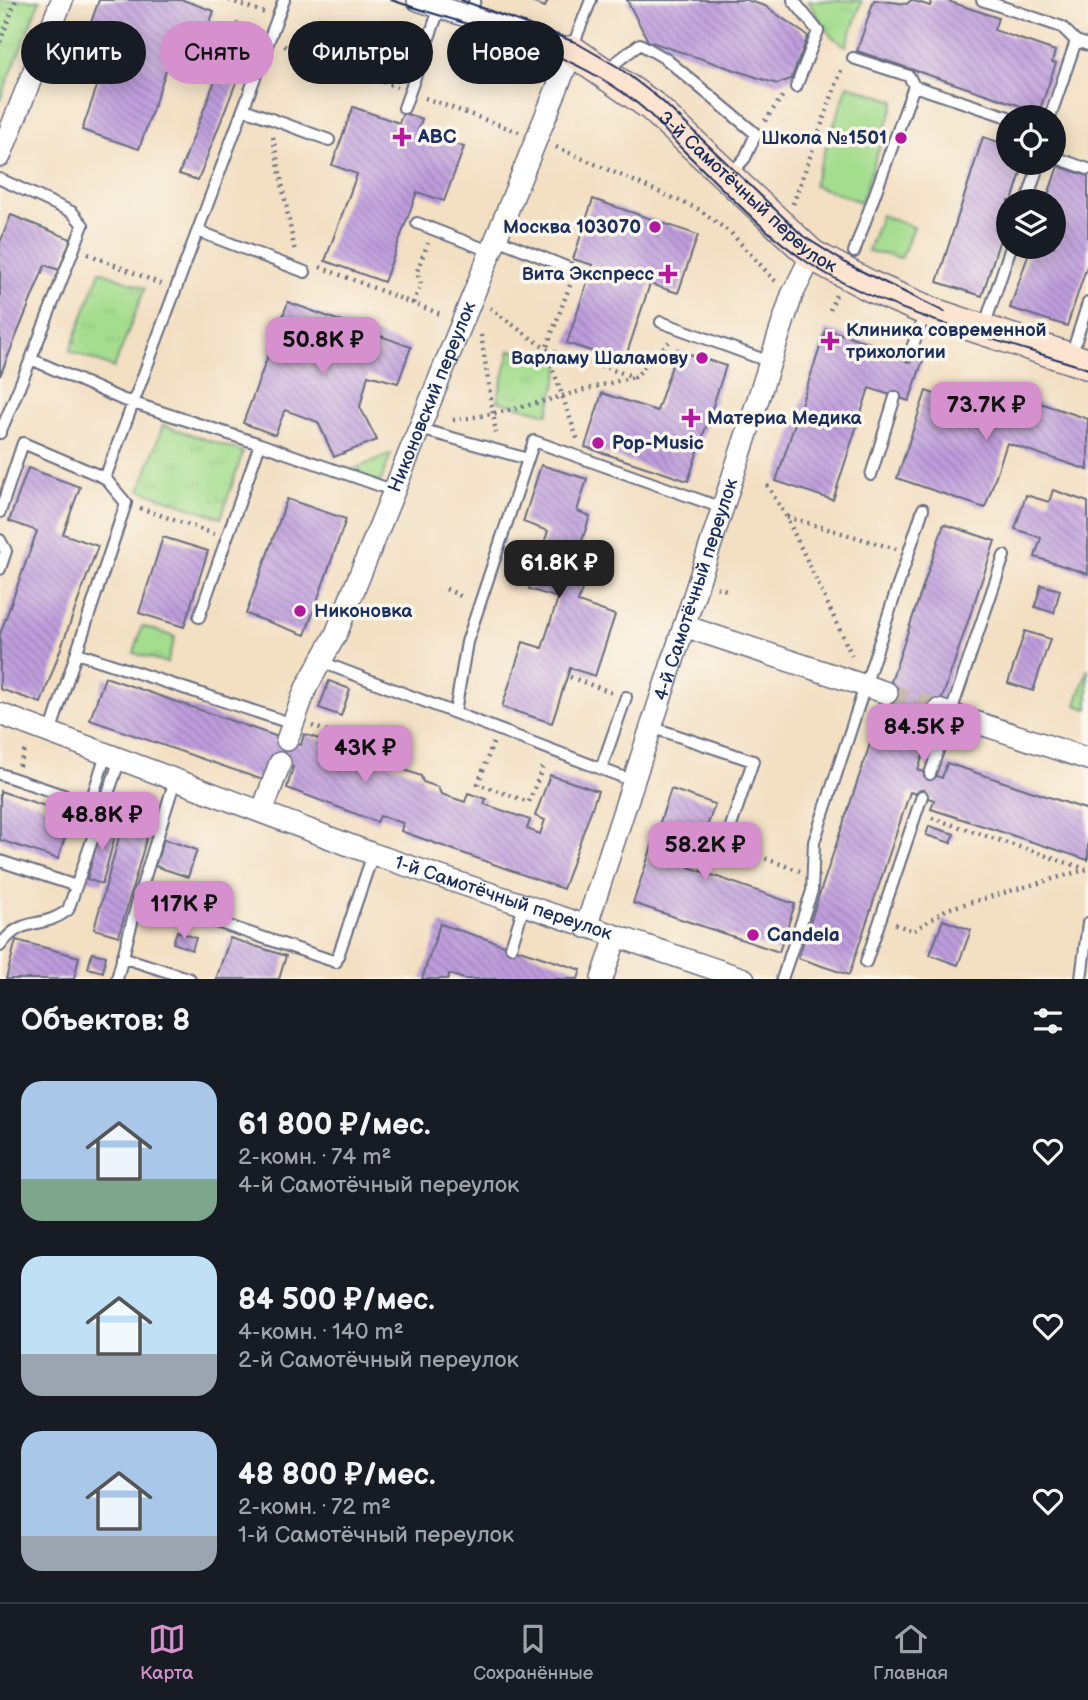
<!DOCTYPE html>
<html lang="ru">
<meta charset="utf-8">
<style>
body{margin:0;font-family:"Balsamiq Sans",sans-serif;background:#242831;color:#f1f3f6;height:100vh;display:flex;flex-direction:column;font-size:26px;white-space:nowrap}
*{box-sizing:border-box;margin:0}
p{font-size:23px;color:#9ea1a6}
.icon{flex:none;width:38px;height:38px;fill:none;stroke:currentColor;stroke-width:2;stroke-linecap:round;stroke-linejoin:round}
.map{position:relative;height:979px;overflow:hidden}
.sheet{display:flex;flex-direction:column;background:#171b24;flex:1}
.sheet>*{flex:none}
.guide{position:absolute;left:21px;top:21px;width:700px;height:63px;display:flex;gap:14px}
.fabs{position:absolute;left:996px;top:105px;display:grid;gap:14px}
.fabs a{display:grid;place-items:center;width:70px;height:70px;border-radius:50%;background:#171b24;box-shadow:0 4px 18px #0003;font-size:35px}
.price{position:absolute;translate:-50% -60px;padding:0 16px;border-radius:14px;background:#d690ce;color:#111;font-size:23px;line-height:46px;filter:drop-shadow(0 2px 4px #0008)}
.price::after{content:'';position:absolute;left:50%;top:42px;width:21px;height:16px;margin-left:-10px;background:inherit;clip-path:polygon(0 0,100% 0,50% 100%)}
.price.on{background:#222;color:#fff}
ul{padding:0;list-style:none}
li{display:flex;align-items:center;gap:21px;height:175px;padding:0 21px}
li span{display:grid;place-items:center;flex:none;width:196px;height:140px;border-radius:21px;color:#555}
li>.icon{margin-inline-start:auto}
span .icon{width:84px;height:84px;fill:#fffc;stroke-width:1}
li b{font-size:30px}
h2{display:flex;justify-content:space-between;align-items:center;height:84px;padding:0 21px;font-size:30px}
.tag{padding:0 24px;border-radius:32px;background:#171b24;box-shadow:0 4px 18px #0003;font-size:24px;line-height:63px}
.tag.on{background:#d690ce;color:#111}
.tab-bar{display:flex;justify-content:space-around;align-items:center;height:98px;border-top:2px solid #363941;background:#171b24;font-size:19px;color:#9ea1a6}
.tab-bar a{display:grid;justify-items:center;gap:4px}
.tab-bar .on{color:#d690ce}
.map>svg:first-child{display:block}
</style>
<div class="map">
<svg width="1088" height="979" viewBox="0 0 1088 979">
<defs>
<pattern id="park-tufts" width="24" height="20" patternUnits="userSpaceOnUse" patternTransform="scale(1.75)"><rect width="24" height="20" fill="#a5dd8e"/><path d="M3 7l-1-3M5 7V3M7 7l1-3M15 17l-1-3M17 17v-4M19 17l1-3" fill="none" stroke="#8dbe7d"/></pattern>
<pattern id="building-back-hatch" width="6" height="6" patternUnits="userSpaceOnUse" patternTransform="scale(1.75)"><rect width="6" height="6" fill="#be9cdc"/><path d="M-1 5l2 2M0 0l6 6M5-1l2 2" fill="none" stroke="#9a80b6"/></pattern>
</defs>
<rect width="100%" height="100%" fill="#fbf7ec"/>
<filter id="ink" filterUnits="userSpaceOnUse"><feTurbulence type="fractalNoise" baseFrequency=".0143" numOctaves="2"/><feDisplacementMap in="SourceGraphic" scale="14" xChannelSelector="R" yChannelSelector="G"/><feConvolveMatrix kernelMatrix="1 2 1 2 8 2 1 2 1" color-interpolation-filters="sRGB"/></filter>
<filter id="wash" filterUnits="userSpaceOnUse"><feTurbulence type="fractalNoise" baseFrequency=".00686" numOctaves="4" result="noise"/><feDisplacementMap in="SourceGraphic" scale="28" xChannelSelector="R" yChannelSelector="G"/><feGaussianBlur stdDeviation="1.57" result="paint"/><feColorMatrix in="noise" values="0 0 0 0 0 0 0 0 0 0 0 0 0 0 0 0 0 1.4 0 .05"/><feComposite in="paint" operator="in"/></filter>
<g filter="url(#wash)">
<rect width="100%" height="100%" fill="#f3dfc2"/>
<path fill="#a5dd8e" stroke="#608676" stroke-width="2" d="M848 85 895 101 861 202 813 185Z
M391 454 380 483 347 472Z"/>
<path fill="url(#park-tufts)" stroke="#608676" stroke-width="2" d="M0 0H40L0 100Z
M857 0 862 1 846 46 831 36 808 1Z
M881 215 914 227 901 258 868 251Z
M100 271 145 288 114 368 70 351Z
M510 350 561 363 548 414 497 401Z
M163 425 243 452 221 518 140 490Z
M142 626 175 637 167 663 134 653Z
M1088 668V709L1076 705Z"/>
<g id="blocks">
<path fill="url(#building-back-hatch)" d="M99 0H183L214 11 195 65 171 56 139 149 82 130 114 37 89 28Z
M525 0H548L545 7Z
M627 0H746L765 6 808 36 791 79 777 84 648 41Z
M874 0 907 4 911 0 930 6 932 0H945L998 18 994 30 1055 51 1052 62 1056 63 1039 112 857 51Z
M237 23 256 31 198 180 179 174Z
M353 107 399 123 403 113 422 119 418 130 464 147 444 201 417 192 384 282 325 261 357 174 332 165Z
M983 137 1008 145V163H1024L1012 201H1008V214L982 296 937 282Z
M1058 166 1088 176V263L1067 326 1010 308 1031 247H1054V201H1046Z
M593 199 698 235 678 293 650 284 624 362 567 343 593 265 573 259Z
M11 215 71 239 59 270 45 265 0 376V243Z
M288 302 411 347 398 383 368 375 360 407 377 440 334 457 318 422 285 410 275 435 243 423Z
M826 329 923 360 909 401 869 388 833 500 776 481Z
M677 350 726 366 688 481 585 447 602 393 657 411Z
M992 387 1088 419V470L1007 443 985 508 897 478 926 391 984 411Z
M541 465 587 479 577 511 590 516 579 550 593 554 578 602 615 615 595 676 570 668 552 723 502 707 523 642 542 648 558 598 529 589 548 531 523 522Z
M28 468 80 487 63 534 98 546 41 703 0 689V634L37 531 9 521Z
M1053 490 1088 502V574L1035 557 1041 538 1015 529 1026 495 1049 502Z
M287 499 346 519 305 635 246 614Z
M944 524 995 541 918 770 942 778 947 763 1088 810V860L931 809 934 800 910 792 849 975 798 958Z
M163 537 208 551 184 627 139 613Z
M1041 585 1060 590 1054 613 1035 607Z
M1025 631 1050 639 1033 691 1008 683Z
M105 677 301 745 304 734 334 744 333 753 368 765 375 759 421 776 423 782 438 787 441 794 465 802 468 793 486 799 484 804 530 820 527 829 540 834 545 820 535 816 550 775 598 791 563 889 401 831 403 823 380 816 377 822 287 788 293 767 270 759 263 780 90 720Z
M329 681 350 689 341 716 319 708Z
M671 789 715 804 695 861 691 860 689 867 795 904 779 952 633 903Z
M0 791 72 815 58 859 0 840Z
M103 821 118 825 102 884 87 879Z
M122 826 148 833 119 936 94 929Z
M929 826 954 834 951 843 926 835Z
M164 839 197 850 188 877 155 866Z
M943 920 971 930 958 965 930 955Z
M440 924 581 970 578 979H464L449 974 448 979H422Z
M177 931 196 938 192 950 173 943Z
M230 938 286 956 279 979H216Z
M16 940 79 957 74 979H6Z
M92 953 106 956 103 972 88 968Z"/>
</g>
</g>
<g filter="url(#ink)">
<use href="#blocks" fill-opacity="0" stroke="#676d81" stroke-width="2"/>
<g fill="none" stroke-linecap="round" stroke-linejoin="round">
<path stroke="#c8bcae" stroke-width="21" stroke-dasharray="21 10" stroke-linecap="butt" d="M887 693 938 710"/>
<g stroke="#676d81" stroke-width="14">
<path id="lane" d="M793 0 818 31 796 87
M982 0 1062 27 1076 41
M469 17 475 0
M572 48 591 0
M853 58 909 76 914 86 854 252
M606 70 640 44 666 59 756 134 745 158 730 175
M914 86 1008 117
M404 108 440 7
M244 109 329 140
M1050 117 1076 41 1088 45
M1054 157 1088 169
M0 179 72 212 83 225 31 359 121 399 260 444
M1027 201 1039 163
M417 223 492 252
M198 231 305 272
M497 239 576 271
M661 322 770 362
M984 327 1011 247
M909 356 925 313
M1071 356 1088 303
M420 429 528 459 534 441 722 508
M0 433 31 359
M871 475 895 397
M0 512 23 443 105 478
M0 540 6 551 0 569
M199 617 260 444 395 491
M77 653 293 724
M332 666 633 781
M455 712 467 642 528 459
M651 727 753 761 725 844
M50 733 126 503 105 478 284 0
M601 769 626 697
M0 774 90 804 106 754
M930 774 1004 556
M175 780 139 896 336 962 373 854
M0 861 76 886
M0 946C23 914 41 931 68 910L120 759
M511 947 524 906
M122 957 190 979
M866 962 922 796
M117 979 139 896
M782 979 812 891 814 842 923 509
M1081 979 1088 923"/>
</g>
<g stroke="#676d81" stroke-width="24">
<g id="street">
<path d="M0 156 62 0"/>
<path d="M684 626 887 693"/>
<path d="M938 710 1088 759"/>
<path id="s1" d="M0 714 373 854 744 979"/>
<path id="s2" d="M287 740 306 688 336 634 572 51 418 0"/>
<path d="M262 812 280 763"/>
<path id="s3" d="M586 927 792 295 812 255"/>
<path d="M602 979 616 937"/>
</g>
</g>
<g stroke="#676d81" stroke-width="33">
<g id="secondary">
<path id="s4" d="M572 51 652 106 812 255 870 286 935 314 1088 364"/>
</g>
</g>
<path stroke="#676d81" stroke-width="4.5" stroke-dasharray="2 5" stroke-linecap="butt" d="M229 0 265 13
M0 42 16 0
M284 46 397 87
M425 98 519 132
M765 121 784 94
M273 137 295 252
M556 147 698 209 731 233 775 281
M793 204 842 68
M88 254 161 284
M320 267 443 315
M570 285 546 349 578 441
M413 303 421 285 417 271 428 243
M490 308 546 349 635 377 669 342
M830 310 836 295
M481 335 496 433
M453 420C514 413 574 391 634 377
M767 485 786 516 854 660
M140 508 214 534
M787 517 896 549
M717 587 729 591
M446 589 465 598
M570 677 613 693
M312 726 329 732
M493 743 478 784 529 802 544 764
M19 766 25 750
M932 818 1086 869
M739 849 800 871
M895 924 913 931 947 909 1088 869"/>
<use href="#lane" stroke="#fff" stroke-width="10"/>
<use href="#street" stroke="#fff" stroke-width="21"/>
<use href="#secondary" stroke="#fde4d1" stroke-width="30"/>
<path stroke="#1b2f5e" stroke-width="2" d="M391 0C477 29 572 48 643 108 658 121 670 137 683 150 723 189 764 233 810 264 885 312 1002 341 1088 369
M461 0 575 42 618 67 661 100 803 236 849 265 945 312"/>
</g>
</g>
<g fill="#b5179e" stroke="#fbf7ec" stroke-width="2.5">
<path d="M398.5 126.5h7v7h7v7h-7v7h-7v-7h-7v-7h7z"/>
<circle cx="901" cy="138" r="7"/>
<circle cx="655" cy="227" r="7"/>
<path d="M664.5 263.5h7v7h7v7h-7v7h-7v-7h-7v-7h7z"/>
<path d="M826.5 330.5h7v7h7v7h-7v7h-7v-7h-7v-7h7z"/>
<circle cx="702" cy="358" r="7"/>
<path d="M687.5 407.5h7v7h7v7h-7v7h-7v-7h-7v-7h7z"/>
<circle cx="598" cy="443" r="7"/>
<circle cx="300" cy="611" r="7"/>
<circle cx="753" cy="935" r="7"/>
</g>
<g text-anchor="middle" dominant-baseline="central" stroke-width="7" stroke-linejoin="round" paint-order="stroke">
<g font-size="19" font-weight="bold" fill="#1b2f5e" stroke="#fbf7ec" text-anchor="start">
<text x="418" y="137">ABC</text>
<text x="887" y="138" text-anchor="end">Школа №1501</text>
<text x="641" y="227" text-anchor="end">Москва 103070</text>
<text x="654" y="274" text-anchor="end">Вита Экспресс</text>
<text x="846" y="330">Клиника современной<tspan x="846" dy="22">трихологии</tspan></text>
<text x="688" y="358" text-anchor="end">Варламу Шаламову</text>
<text x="707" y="418">Материа Медика</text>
<text x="612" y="443">Pop-Music</text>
<text x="314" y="611">Никоновка</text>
<text x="767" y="935">Candela</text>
</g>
<g font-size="19" fill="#1b2f5e" stroke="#fbf7ec">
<text stroke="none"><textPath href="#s4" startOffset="226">3-й Самотёчный переулок</textPath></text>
<text stroke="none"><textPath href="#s2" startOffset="373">Никоновский переулок</textPath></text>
<text stroke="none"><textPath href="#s3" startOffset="355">4-й Самотёчный переулок</textPath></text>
<text stroke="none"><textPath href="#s1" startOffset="536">1-й Самотёчный переулок</textPath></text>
</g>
</g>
</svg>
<div class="fabs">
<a><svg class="icon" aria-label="locate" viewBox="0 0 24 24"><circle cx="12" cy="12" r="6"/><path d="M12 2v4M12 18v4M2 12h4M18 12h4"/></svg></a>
<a><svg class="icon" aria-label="layers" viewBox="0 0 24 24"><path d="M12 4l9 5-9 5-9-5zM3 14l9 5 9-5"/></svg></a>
</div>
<b class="price" style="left:323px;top:377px">50.8K ₽</b>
<b class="price" style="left:986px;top:442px">73.7K ₽</b>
<b class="price on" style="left:559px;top:600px">61.8K ₽</b>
<b class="price" style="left:924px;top:764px">84.5K ₽</b>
<b class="price" style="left:365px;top:785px">43K ₽</b>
<b class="price" style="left:102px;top:852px">48.8K ₽</b>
<b class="price" style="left:705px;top:882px">58.2K ₽</b>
<b class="price" style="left:184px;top:941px">117K ₽</b>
<div class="guide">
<a class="tag">Купить</a>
<a class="tag on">Снять</a>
<a class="tag">Фильтры</a>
<a class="tag">Новое</a>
</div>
</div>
<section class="sheet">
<h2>Объектов: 8<svg class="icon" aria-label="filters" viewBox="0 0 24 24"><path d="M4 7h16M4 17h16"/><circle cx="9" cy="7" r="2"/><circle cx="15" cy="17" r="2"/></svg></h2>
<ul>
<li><span style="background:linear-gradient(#a9c7e8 70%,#7fa58c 0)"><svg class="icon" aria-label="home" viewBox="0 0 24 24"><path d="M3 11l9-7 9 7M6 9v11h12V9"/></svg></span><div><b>61 800 ₽/мес.</b><p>2-комн. · 74 m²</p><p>4-й Самотёчный переулок</p></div><svg class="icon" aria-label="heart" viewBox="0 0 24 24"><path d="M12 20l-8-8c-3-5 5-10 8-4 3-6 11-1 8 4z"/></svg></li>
<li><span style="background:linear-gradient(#bfe0f5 70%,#9aa5b1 0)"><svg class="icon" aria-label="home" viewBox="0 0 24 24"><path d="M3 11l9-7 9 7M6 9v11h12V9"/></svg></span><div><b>84 500 ₽/мес.</b><p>4-комн. · 140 m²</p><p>2-й Самотёчный переулок</p></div><svg class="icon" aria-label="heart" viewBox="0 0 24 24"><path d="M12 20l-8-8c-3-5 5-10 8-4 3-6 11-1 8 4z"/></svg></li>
<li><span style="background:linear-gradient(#a9c7e8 75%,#9aa5b1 0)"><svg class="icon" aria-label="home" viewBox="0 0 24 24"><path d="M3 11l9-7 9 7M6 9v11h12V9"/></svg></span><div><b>48 800 ₽/мес.</b><p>2-комн. · 72 m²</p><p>1-й Самотёчный переулок</p></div><svg class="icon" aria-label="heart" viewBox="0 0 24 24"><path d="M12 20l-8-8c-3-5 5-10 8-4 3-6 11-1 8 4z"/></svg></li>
</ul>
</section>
<nav class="tab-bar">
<a class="on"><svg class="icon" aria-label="map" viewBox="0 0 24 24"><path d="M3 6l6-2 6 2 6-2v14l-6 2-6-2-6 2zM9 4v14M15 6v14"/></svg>Карта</a>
<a><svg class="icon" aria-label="saved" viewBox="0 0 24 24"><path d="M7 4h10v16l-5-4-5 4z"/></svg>Сохранённые</a>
<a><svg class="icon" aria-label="home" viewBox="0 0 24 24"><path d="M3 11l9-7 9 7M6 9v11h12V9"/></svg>Главная</a>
</nav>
